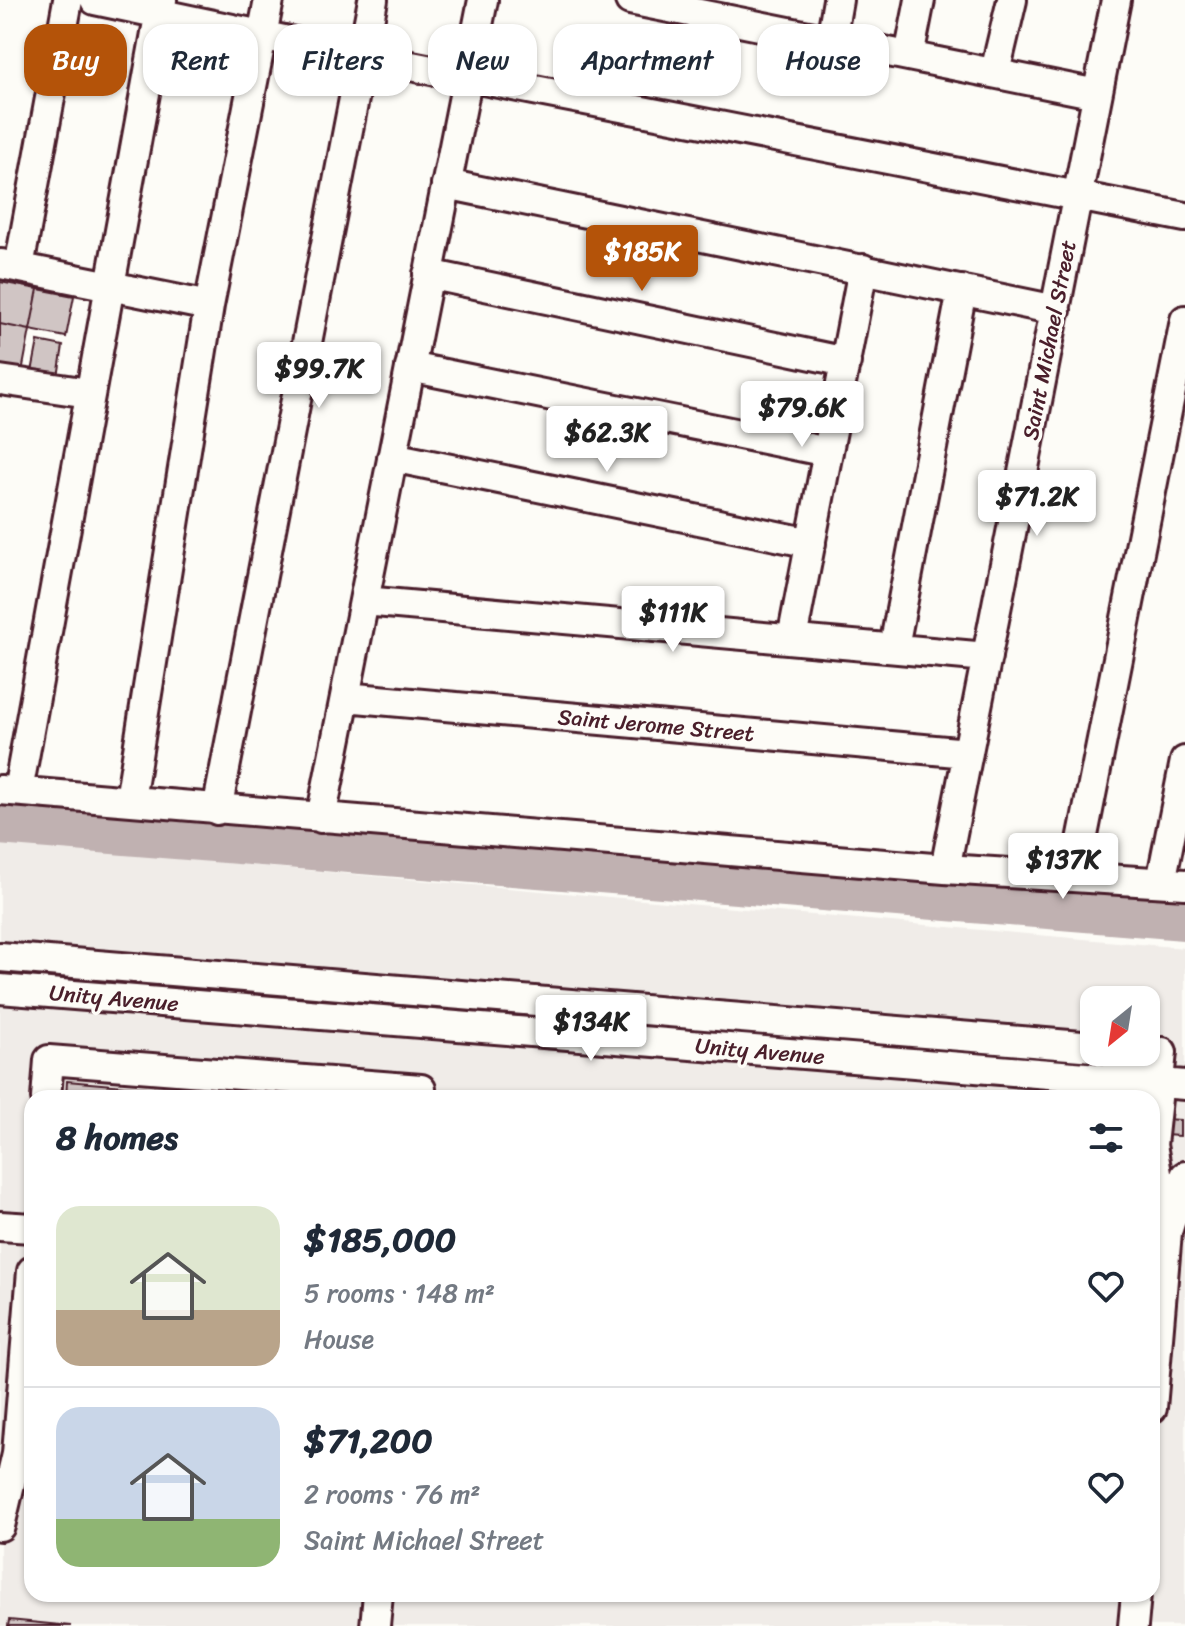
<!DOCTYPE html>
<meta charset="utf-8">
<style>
body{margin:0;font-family:Sriracha,sans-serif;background:#f2f2f3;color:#1f2937;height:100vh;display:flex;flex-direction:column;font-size:30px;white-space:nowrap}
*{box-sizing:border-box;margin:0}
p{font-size:26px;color:#747a83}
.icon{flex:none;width:44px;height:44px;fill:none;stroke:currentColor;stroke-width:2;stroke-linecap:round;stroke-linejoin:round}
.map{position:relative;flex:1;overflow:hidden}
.details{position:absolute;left:24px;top:1090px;width:1136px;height:512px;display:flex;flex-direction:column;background:#fff;border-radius:24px;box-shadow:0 2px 6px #0004}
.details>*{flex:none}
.guide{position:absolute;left:24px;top:24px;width:1138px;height:72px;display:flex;gap:16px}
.needle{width:52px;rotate:210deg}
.controls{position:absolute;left:1080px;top:986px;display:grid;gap:16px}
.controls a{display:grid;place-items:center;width:80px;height:80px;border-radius:16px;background:#fff;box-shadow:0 2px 6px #0004;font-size:40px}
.price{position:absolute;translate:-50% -68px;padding:0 18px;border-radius:8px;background:#fff;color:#222;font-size:26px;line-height:52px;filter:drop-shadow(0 2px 4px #0008)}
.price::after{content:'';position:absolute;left:50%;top:48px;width:24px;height:18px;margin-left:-12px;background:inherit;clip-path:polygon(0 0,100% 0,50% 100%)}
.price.selected{background:#b45309;color:#fff}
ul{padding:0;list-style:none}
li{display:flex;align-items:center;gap:24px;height:200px;padding:0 32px}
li+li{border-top:2px solid #e0e1e3}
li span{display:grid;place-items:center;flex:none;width:224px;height:160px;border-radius:24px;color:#555}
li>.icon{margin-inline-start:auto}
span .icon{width:96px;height:96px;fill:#fffc;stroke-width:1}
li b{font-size:34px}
h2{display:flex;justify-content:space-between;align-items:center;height:96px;padding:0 32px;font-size:34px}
.tag{padding:0 28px;border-radius:24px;background:#fff;box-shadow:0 2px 6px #0004;font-size:28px;line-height:72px}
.tag.selected{background:#b45309;color:#fff}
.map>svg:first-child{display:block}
</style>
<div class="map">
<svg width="1185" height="1626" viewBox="0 0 1185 1626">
<rect width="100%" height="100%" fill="#fdfcf7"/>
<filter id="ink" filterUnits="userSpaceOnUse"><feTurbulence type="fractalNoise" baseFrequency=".0125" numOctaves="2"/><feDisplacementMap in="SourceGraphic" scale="16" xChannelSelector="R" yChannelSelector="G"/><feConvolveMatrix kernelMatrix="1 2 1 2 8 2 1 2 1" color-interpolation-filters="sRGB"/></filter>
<g filter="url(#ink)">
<path fill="#f0ece8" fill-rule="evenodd" d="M0 843 1185 948V1626H0ZM1094 1000H1146V1052H1094ZM32 1098H1152V1594H32Z"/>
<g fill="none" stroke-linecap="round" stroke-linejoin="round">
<path stroke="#c0b1b1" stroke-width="52" d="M0 819 1185 914"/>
</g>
<path fill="#d0c5c4" stroke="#4a1f2b" stroke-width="2" d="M0 282 38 289 30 330 0 324Z
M38 289 74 296 66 337 30 330Z
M0 324 30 330 21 377 0 373Z
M38 341 63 346 57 383 31 377Z
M67 1081 261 1098H66Z
M1164 1119 1180 1120V1136L1164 1135Z
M9 1620 71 1626H8Z"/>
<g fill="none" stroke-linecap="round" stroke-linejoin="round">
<g stroke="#4a1f2b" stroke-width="34">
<path id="minor" d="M95 0 360 56 1185 217
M630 0 1097 94
M831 40 838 0
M909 56 920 0
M995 72 1012 0
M446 184 1056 310
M1 264 209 306
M19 267 68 0
M428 274 846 362
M410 367 828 452
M0 380 89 393
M392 457 811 543
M364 601 987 657
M792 639 863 269
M894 647 962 290
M345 697 968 753
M0 790 945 869 1185 884
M18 791 162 0
M130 800 209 306 269 0
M217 810 373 0
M321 818 483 0
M945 869 1116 0
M1075 876 1185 320
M1161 882 1185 761
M0 957 1094 1047
M0 989 1185 1085
M1162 1052 1152 1145 1166 1225
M46 1098 49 1060 421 1089 420 1098
M0 1226 32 1228
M1152 1408 1167 1232 1185 1176
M0 1526 17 1454 32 1271
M375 1626 378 1594
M1133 1626 1136 1594"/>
</g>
<use href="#minor" stroke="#fdfcf7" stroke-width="28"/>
</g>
</g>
<g text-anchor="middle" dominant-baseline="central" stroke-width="7" stroke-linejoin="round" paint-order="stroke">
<g font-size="22" fill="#4a1f2b" stroke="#fdfcf7">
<text transform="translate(1049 340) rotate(-79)">Saint Michael Street</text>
<text transform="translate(656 725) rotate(5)">Saint Jerome Street</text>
<text transform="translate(114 998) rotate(5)">Unity Avenue</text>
<text transform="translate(760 1051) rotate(5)">Unity Avenue</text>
</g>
</g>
</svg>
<div class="controls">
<a><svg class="needle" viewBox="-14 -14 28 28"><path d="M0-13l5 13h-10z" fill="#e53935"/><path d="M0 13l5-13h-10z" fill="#747a83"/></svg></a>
</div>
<b class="price selected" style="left:642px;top:293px">$185K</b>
<b class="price" style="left:319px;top:410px">$99.7K</b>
<b class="price" style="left:802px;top:449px">$79.6K</b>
<b class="price" style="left:607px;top:474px">$62.3K</b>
<b class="price" style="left:1037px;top:538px">$71.2K</b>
<b class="price" style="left:673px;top:654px">$111K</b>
<b class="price" style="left:1063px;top:901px">$137K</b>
<b class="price" style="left:591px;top:1063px">$134K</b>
<div class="guide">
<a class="tag selected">Buy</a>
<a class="tag">Rent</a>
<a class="tag">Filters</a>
<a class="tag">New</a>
<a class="tag">Apartment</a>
<a class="tag">House</a>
</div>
<section class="details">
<h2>8 homes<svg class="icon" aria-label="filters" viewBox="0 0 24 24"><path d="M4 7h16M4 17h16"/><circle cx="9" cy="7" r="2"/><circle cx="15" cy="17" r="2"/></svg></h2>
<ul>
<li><span style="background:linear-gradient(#dfe7d0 65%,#b9a48a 0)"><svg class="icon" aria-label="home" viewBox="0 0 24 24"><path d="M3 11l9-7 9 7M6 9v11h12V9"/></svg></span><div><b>$185,000</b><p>5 rooms · 148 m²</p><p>House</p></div><svg class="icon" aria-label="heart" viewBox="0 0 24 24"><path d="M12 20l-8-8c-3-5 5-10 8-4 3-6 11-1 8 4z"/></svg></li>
<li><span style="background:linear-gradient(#c9d6e8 70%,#8fb573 0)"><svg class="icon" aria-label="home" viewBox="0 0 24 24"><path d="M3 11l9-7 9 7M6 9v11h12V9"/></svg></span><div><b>$71,200</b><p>2 rooms · 76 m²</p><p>Saint Michael Street</p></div><svg class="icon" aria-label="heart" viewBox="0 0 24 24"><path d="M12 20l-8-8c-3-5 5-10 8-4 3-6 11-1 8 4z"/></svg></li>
</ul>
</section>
</div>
